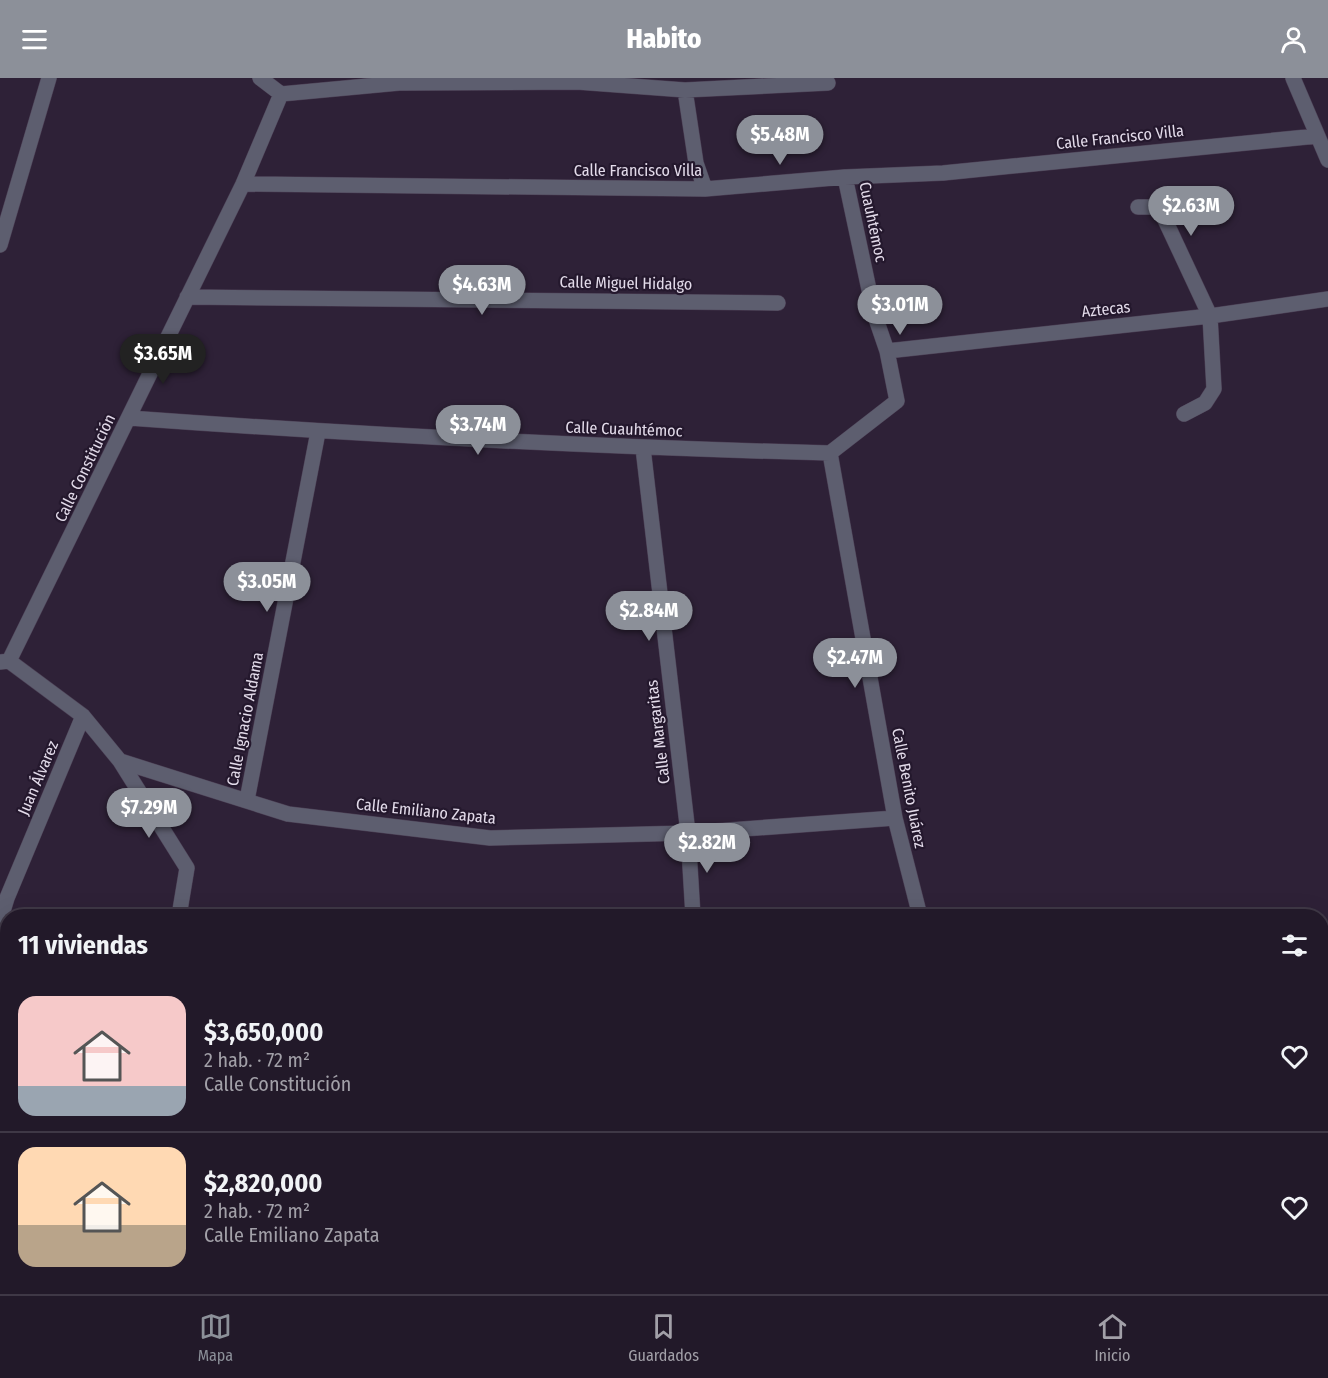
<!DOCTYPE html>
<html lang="es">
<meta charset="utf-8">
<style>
body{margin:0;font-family:"Fira Sans Condensed",sans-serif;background:#2e2635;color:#f1f3f6;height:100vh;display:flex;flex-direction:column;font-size:22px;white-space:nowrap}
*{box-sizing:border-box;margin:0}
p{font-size:20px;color:#a2a0a8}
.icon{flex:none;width:33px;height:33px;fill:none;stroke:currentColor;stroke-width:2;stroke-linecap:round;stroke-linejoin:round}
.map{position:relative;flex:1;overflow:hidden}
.details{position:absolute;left:0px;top:831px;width:1329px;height:386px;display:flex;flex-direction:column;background:#221929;border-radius:24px 24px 0 0;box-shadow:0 6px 24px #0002,0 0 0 2px #3f3846}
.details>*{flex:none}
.price{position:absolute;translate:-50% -51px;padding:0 14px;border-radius:21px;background:#8c9099;color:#fff;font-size:20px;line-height:39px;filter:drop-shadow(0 2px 3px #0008)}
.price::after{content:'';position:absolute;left:50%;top:36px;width:18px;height:14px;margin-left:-9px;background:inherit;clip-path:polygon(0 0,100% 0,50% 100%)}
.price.current{background:#222;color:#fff}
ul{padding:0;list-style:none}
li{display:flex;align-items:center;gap:18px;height:150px;padding:0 18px}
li+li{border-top:2px solid #3f3846}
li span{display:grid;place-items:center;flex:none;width:168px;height:120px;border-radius:18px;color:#555}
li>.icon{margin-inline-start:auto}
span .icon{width:72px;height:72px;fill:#fffc;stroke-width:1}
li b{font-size:26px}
h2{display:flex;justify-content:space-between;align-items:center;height:72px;padding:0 18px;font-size:26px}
header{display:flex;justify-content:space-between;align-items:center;height:78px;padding:0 18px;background:#8c9099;color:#fff;font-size:27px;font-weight:800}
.tabs{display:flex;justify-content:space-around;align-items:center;height:84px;border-top:2px solid #3f3846;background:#221929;font-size:16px;color:#a2a0a8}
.tabs a{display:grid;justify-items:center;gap:3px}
.tabs .current{color:#8c9099}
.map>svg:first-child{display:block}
</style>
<header><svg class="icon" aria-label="menu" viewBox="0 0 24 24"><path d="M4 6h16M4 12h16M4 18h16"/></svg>Habito<svg class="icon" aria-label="person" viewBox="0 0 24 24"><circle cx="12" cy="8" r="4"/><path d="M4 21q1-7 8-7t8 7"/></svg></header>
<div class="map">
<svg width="1328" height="1216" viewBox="0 0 1328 1216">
<rect width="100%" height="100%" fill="#2e2137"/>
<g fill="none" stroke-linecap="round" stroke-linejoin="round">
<g stroke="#4b3f54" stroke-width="16">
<path id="minor" d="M260 0 281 16
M1293 0 1328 82
M685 12 696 85 705 111
M281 16 399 5 577 4 685 12 828 5
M243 106 705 111 845 99 943 95 1317 58
M1138 129H1159L1210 238 1214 311 1205 325 1184 336
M0 167 49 0
M187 219 778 225
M887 273 1210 238 1328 221
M129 340C363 357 596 369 830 375
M643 370 688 755 693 838
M830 375 895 740 920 838
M830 375 897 323 887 273 874 235 845 99
M9 583 243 106 281 16
M0 584 9 583 83 638 120 683 288 736 490 760 688 755 895 740
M120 683 187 790 179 838
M247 722 318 354
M0 843 7 820 83 638
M1322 1054 1328 1071
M1322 1106 1328 1104
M1322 1155 1328 1152
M1322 1204 1328 1200
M763 1209 764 1216
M170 1216 171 1209
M339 1216 341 1209
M509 1216 511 1209
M646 1216V1209
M1299 1216 1312 1209"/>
</g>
<use href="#minor" stroke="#5d5e6f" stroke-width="15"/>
</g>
<g text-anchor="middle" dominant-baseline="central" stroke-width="4.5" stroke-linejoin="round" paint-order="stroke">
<g font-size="16" fill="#e3dbea" stroke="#24182d">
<text transform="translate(1120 59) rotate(-6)">Calle Francisco Villa</text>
<text x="638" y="92">Calle Francisco Villa</text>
<text transform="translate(873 144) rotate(78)">Cuauhtémoc</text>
<text transform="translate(626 205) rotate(1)">Calle Miguel Hidalgo</text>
<text transform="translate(1106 231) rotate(-6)">Aztecas</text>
<text transform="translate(624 351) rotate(2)">Calle Cuauhtémoc</text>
<text transform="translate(85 390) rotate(-64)">Calle Constitución</text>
<text transform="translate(245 641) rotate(-79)">Calle Ignacio Aldama</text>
<text transform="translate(658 654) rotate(-97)">Calle Margaritas</text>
<text transform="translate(38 700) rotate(-67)">Juan Álvarez</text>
<text transform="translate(909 710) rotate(79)">Calle Benito Juárez</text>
<text transform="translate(426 733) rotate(6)">Calle Emiliano Zapata</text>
</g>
</g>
</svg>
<b class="price" style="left:780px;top:88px">$5.48M</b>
<b class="price" style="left:1191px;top:159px">$2.63M</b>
<b class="price" style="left:482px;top:238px">$4.63M</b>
<b class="price" style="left:900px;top:258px">$3.01M</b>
<b class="price current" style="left:163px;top:307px">$3.65M</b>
<b class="price" style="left:478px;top:378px">$3.74M</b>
<b class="price" style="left:267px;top:535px">$3.05M</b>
<b class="price" style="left:649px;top:564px">$2.84M</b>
<b class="price" style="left:855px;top:611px">$2.47M</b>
<b class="price" style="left:149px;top:761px">$7.29M</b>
<b class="price" style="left:707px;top:796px">$2.82M</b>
<section class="details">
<h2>11 viviendas<svg class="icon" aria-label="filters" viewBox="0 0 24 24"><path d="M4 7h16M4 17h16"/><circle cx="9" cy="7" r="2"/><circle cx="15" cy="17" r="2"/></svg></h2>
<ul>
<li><span style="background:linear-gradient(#f6c9c9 75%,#9aa5b1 0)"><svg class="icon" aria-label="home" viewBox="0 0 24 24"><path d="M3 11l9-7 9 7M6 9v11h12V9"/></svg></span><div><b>$3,650,000</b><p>2 hab. · 72 m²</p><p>Calle Constitución</p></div><svg class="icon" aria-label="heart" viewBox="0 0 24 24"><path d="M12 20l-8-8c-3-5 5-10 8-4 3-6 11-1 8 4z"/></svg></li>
<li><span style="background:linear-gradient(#ffd9b3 65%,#b9a48a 0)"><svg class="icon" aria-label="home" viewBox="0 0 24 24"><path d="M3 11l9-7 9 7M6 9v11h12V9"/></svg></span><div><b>$2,820,000</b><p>2 hab. · 72 m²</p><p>Calle Emiliano Zapata</p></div><svg class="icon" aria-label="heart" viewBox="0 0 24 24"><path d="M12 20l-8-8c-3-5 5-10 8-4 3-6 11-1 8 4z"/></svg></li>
</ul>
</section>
</div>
<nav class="tabs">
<a class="current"><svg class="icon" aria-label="map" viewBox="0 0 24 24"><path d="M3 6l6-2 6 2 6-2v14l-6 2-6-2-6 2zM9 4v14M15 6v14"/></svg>Mapa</a>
<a><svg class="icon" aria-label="saved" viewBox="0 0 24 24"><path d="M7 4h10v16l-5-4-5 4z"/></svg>Guardados</a>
<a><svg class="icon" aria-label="home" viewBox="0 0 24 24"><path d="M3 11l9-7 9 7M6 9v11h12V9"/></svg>Inicio</a>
</nav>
